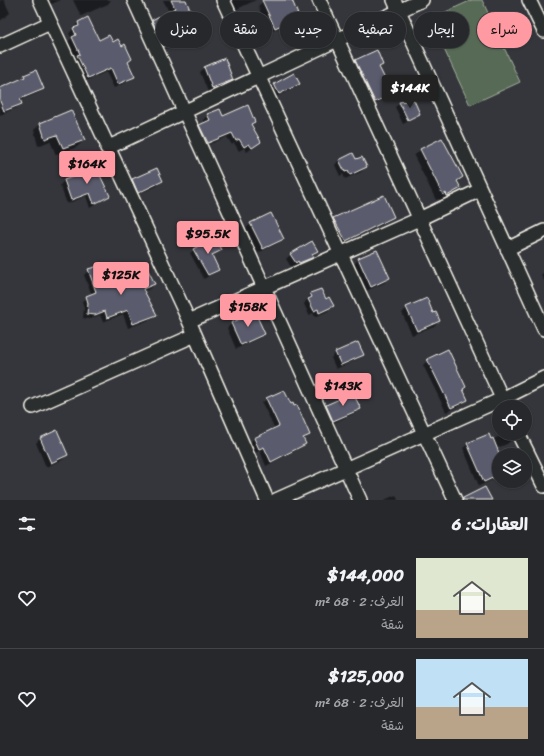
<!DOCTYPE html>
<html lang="ar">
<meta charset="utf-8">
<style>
body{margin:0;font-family:Sriracha,"Playpen Sans Arabic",sans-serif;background:#333438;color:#f1f3f6;direction:rtl;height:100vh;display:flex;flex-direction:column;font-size:15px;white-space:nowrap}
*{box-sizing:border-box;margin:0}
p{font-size:13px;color:#a4a6a9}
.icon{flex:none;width:22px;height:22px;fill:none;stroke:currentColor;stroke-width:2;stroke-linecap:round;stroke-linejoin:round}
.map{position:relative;height:500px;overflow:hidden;direction:ltr}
.drawer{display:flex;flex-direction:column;background:#27282c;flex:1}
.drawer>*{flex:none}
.hud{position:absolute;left:12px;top:12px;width:520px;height:36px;direction:rtl;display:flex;gap:8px}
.tools{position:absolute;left:492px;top:400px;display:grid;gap:8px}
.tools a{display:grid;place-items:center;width:40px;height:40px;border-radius:50%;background:#27282c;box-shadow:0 1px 3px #0004,0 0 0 1px #434448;font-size:20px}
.price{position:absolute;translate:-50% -34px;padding:0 9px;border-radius:4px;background:#ff9aa2;color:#111;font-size:13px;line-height:26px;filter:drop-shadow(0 1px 2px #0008)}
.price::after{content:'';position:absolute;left:50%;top:24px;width:12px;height:9px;margin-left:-6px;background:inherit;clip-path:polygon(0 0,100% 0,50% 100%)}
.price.current{background:#222;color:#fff}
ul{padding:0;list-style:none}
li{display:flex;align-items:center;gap:12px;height:100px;padding:0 16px}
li+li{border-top:1px solid #434448}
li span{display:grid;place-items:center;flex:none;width:112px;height:80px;border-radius:0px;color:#555}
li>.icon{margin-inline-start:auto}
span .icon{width:48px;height:48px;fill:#fffc;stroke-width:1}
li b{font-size:17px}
h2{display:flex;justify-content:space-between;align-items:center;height:48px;padding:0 16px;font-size:17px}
.chip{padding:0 14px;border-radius:18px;background:#27282c;box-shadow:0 1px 3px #0004,0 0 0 1px #434448;font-size:14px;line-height:36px}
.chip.current{background:#ff9aa2;color:#111}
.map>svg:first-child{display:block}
</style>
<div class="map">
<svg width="544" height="500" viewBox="0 0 544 500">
<rect width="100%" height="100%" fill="#34363b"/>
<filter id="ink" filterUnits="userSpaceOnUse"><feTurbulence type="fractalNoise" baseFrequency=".025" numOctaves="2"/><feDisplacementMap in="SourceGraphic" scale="8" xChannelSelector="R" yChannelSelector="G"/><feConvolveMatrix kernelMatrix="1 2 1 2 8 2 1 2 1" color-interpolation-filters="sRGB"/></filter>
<g filter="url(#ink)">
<path fill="#566a54" stroke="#a5ae9e" d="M472 0H482L520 82 470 105 430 19Z"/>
<path fill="#0007" d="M0 0H4L10 13 0 21Z
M40 0H61L44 7Z
M73 0H111L108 4 81 16Z
M163 0H184L194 22 189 28 181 31 184 36 179 42 158 52 147 26 152 20 169 12Z
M228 0H256L233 11Z
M265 0H284L298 17 294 21 270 32 258 6Z
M88 19 98 42 112 43 121 47 131 59 127 63 134 77 129 81 114 88 106 72 84 82 73 60 75 58 68 42 72 38 69 34 74 27 78 23Z
M356 61 382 65 379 69 381 82 388 95 383 100 370 106 351 65Z
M205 67 232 80 227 84 208 92 200 72Z
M294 75 299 84 294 88 274 98 270 89 274 84Z
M25 76 43 89 38 93 19 101 20 104 16 108 0 115V89L20 81Z
M400 103 419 114 414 118 403 124 395 107Z
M208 115 254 122 251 126 260 142 247 152 244 148 239 151 234 143 232 145 227 137 203 147 195 130 205 123 203 120Z
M41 123 84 140 77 147 56 155 50 141 38 146 34 130Z
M442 139 462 177 457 183 460 188 453 195 441 202 439 199 436 200 414 156 420 150Z
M339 160 355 161 366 167 361 172 345 179 343 174 340 176 335 165Z
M83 170 108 196 90 208 86 196 67 204 60 185 64 181 79 175Z
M133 180 162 181 157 186 134 196 128 185Z
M393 216 389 221 341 245 329 223 334 219Z
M251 224 283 239 278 243 258 253 246 228Z
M220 249 211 256 218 270 204 279 190 253 194 250Z
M317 251 308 261 294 267 293 265 291 267 286 259 291 254Z
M359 259 389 278 384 283 366 291 354 264Z
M89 270 109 286 154 284 149 289 143 291 156 315 152 319 128 328 123 314 103 322 100 315 90 319 83 318 84 308 82 301 92 295 84 275Z
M544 272V281L541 275Z
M311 294 325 300 332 306 328 311 315 317 313 313 309 315 304 304Z
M407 308 433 314 439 321 434 326 412 335 402 313Z
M231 324 264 334 259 338 236 349 227 328Z
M357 343 363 355 358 359 336 369 331 358 335 353Z
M428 360 462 390 467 400 463 404 446 412 423 365Z
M267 399 290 405 309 434 303 439 305 444 300 448 266 466 260 451 254 453 250 443 254 438 275 429 262 403Z
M327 406 359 409 355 413 329 425 322 411Z
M57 432 67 455 62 460 46 467 36 443 40 439Z
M510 433 511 440 507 444 495 449 499 459V477L479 486 463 448 468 444 490 440Z
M396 495 398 500H384Z"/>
<path fill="#5a5b6d" stroke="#f4f1e8" d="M171 0H186L195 22 181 28 185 37 164 47 152 20 175 8Z
M262 0H292L299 17 275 28Z
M88 17 99 40 109 35 113 42 118 39 122 46 125 44 132 59 128 62 135 77 118 84 111 68 88 78 77 55 80 54 72 37 76 35 73 28 79 26 78 22Z
M377 50 383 65 379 67 385 79 382 82 389 96 375 102 355 60Z
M225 58 233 80 212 88 204 67Z
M36 70 44 89 20 99 22 104 4 111 0 101V88L25 77 24 75Z
M294 73 300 84 279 94 274 84Z
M414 100 420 114 408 120 399 102Z
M248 105 255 122 251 124 261 142 252 148 249 144 244 147 239 139 236 141 232 133 208 143 199 125 210 120 207 114 220 109 223 116Z
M71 110 85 140 63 148 57 135 45 139 40 123Z
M442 138 463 177 457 181 461 188 447 196 446 193 443 195 420 149Z
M353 153 356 159 362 157 367 167 350 175 348 171 345 172 339 160Z
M95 165 110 196 94 204 90 193 71 200 64 180 83 173V169Z
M157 168 163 181 138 193 132 179Z
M384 195 394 217 346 241 333 218Z
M271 213 284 239 263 249 250 223Z
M215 237 222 250 212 255 219 270 208 275 193 249Z
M312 241 318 251 312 254 314 257 299 263 298 261 296 263 290 254Z
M377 250 390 278 371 287 358 258Z
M102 265 109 285 148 270 155 284 143 289 157 315 133 324 128 310 107 318 105 311 95 315 87 314 88 303 86 296 96 292 88 269Z
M321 289 326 299 329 297 334 306 319 313 318 309 314 311 308 299 312 297 310 293Z
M427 298 433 313 436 312 440 321 417 331 406 307Z
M255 312 265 334 241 345 231 323Z
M358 342 364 355 341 365 335 352Z
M448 349 466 387 463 389 468 400 451 408 427 359Z
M284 390 291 404 293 403 294 406 297 405 310 435 303 438 306 444 271 462 264 447 259 449 254 438 279 426 266 398Z
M353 393 361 409 333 421 326 405Z
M57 430 68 455 51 463 40 438Z
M489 434 491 439 493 438 499 453V475L484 482 467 443Z
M485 487 492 500H463V498Z"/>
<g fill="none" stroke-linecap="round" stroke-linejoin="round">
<g stroke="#f4f1e8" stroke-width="16">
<path id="street" d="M40 0 189 321 267 500
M134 0 360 500
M223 0 455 500
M319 0 506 407
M394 0 544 329
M529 0 544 31
M0 46 50 23
M107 148 422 0
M507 249 544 231
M189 321 419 219 480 190
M33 407 195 335
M518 433 544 486
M276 500 502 399 544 378"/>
</g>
<use href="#street" stroke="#2a2d2e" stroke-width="13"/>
</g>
</g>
</svg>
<div class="tools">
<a><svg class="icon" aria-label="locate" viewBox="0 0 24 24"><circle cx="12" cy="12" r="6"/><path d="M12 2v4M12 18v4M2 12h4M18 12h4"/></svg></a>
<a><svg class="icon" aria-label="layers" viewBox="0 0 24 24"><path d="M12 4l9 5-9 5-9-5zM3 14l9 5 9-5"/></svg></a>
</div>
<b class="price current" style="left:410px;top:109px">$144K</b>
<b class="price" style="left:87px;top:185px">$164K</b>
<b class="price" style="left:208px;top:255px">$95.5K</b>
<b class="price" style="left:121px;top:296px">$125K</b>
<b class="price" style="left:248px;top:328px">$158K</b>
<b class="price" style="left:343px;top:407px">$143K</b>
<div class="hud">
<a class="chip current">شراء</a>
<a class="chip">إيجار</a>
<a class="chip">تصفية</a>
<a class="chip">جديد</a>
<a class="chip">شقة</a>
<a class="chip">منزل</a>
</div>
</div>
<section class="drawer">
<h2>العقارات: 6<svg class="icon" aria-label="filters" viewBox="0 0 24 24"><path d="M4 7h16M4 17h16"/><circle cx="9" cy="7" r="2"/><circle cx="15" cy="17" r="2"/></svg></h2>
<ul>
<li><span style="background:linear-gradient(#dfe7d0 65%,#b9a48a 0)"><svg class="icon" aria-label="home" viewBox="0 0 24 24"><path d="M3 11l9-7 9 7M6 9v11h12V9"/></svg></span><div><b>$144,000</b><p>الغرف: 2 · 68 m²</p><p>شقة</p></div><svg class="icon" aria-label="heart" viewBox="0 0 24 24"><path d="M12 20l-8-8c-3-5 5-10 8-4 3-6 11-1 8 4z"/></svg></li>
<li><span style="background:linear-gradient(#bfe0f5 60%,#b9a48a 0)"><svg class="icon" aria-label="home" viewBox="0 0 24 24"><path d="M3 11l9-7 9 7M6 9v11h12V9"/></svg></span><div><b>$125,000</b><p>الغرف: 2 · 68 m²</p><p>شقة</p></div><svg class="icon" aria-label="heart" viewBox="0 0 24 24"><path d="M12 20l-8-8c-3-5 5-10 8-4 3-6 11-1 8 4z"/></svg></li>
</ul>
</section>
